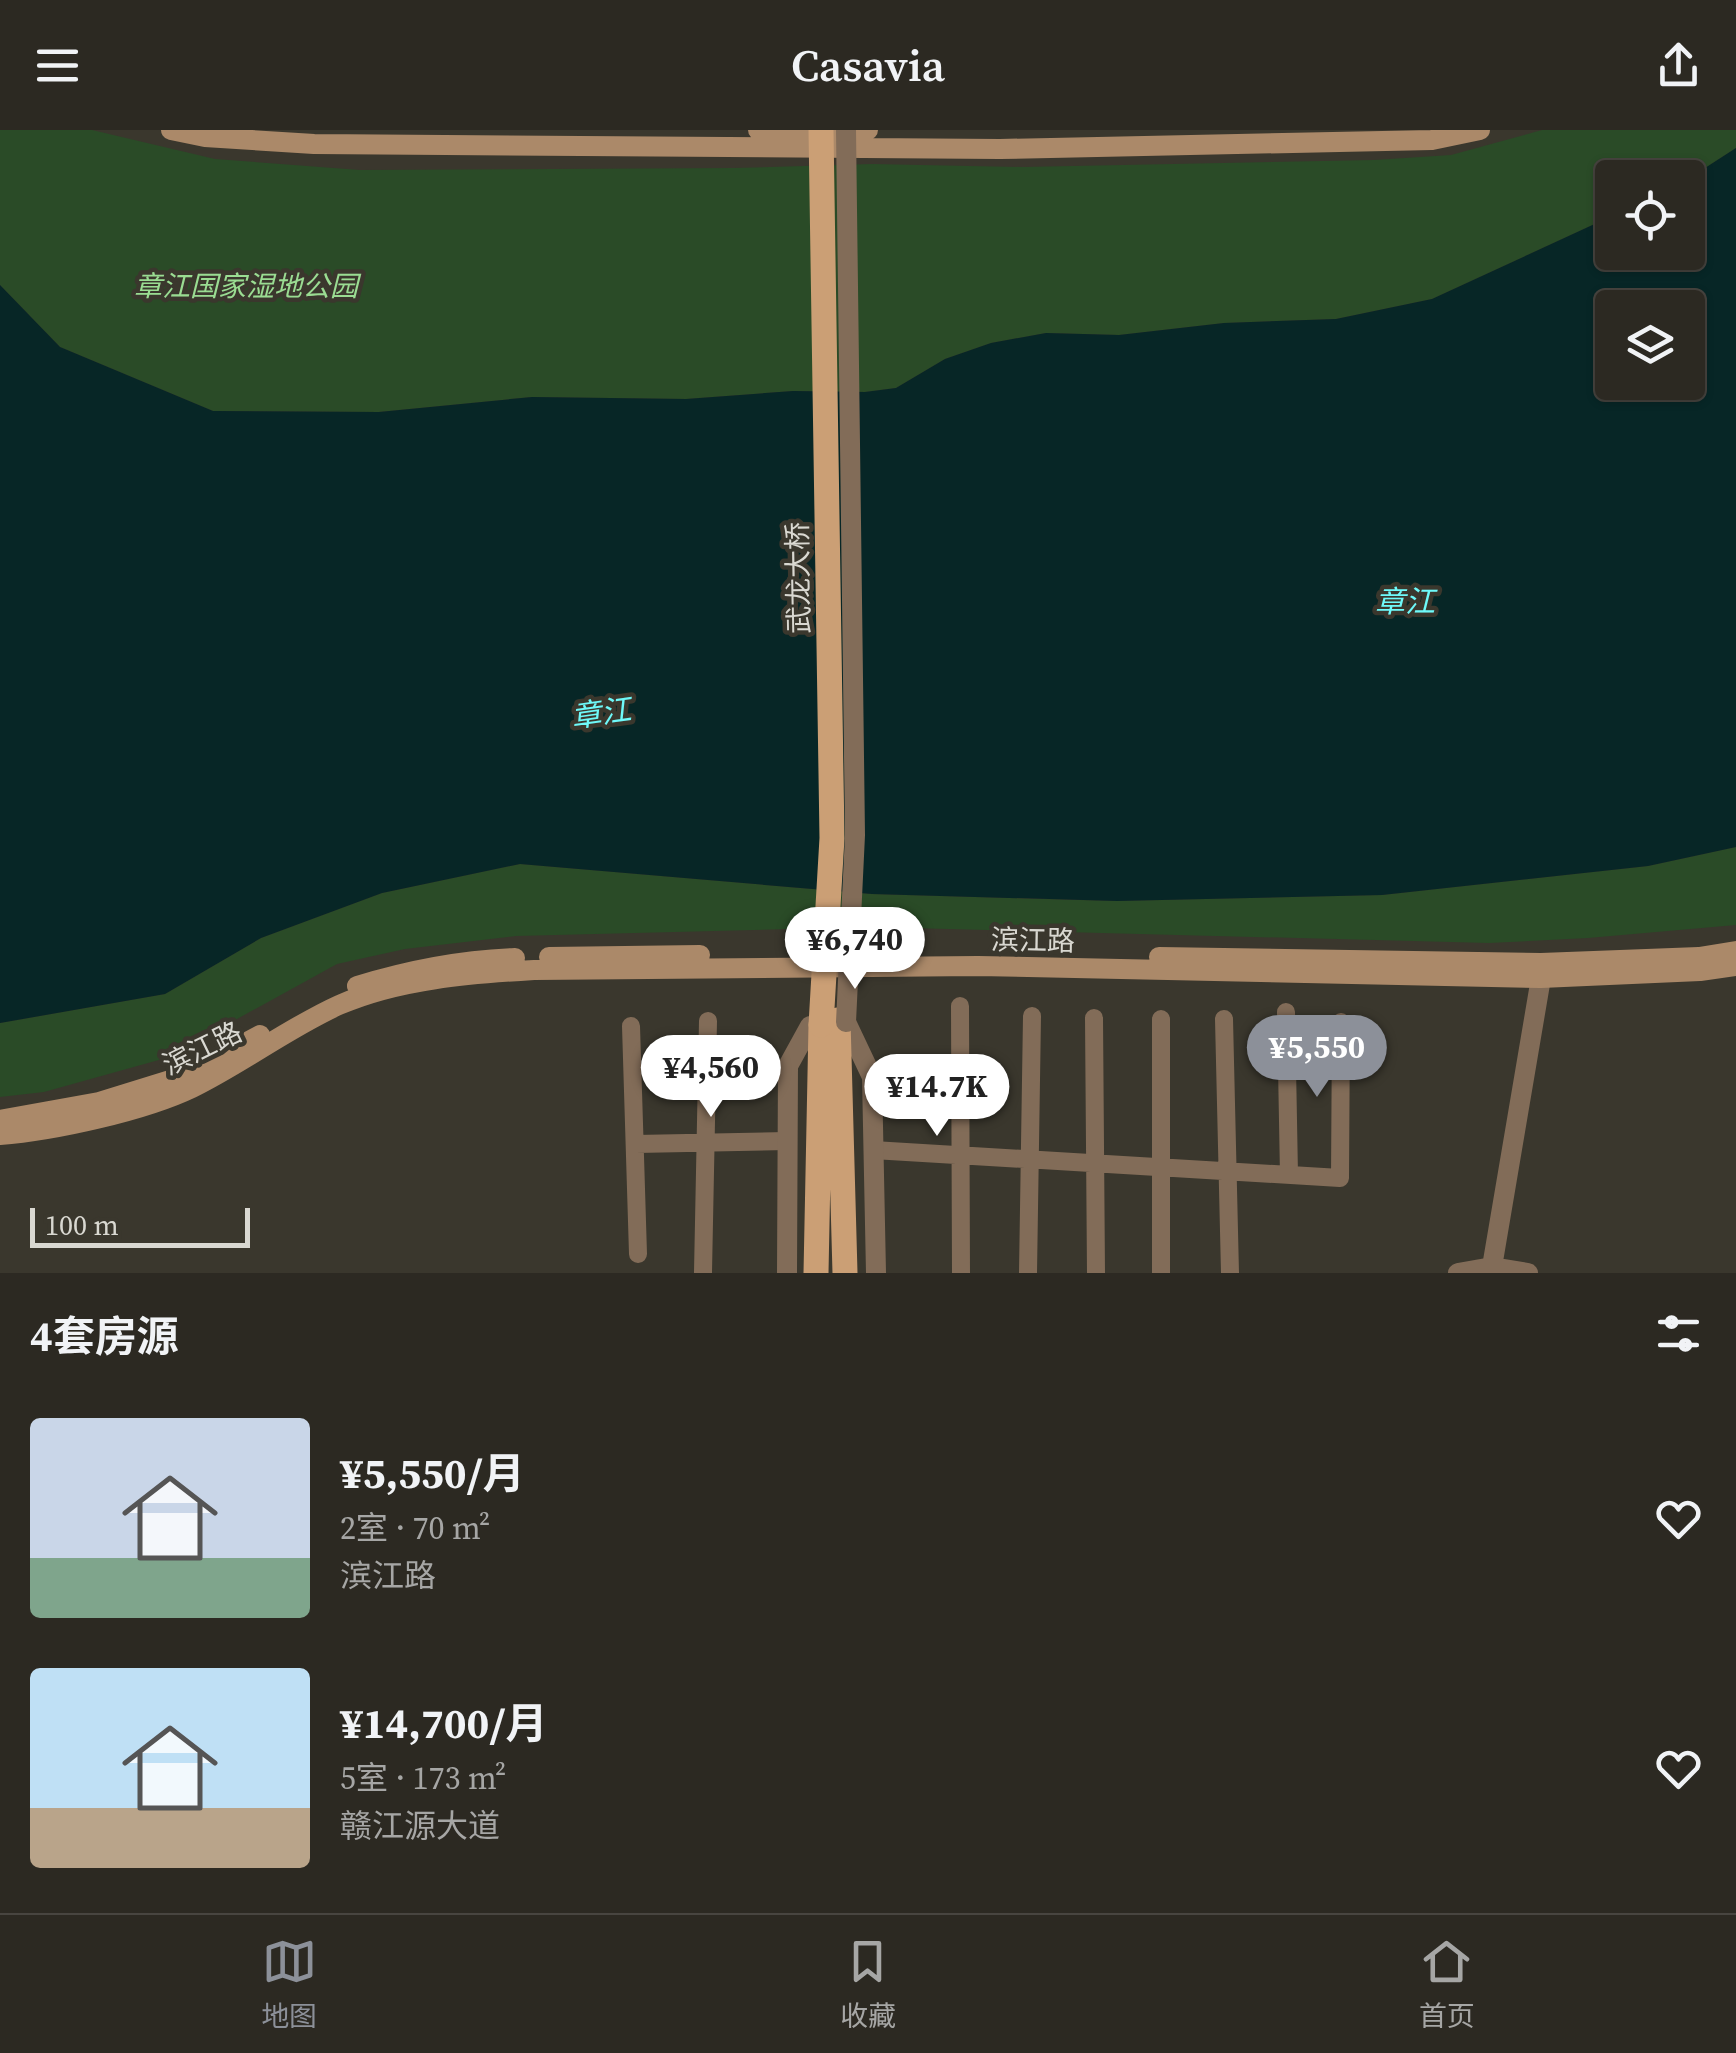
<!DOCTYPE html>
<html lang="zh">
<meta charset="utf-8">
<style>
body{margin:0;font-family:"Source Serif 4","Noto Sans SC",serif;background:#34312a;color:#f1f3f6;height:100vh;display:flex;flex-direction:column;font-size:38px;white-space:nowrap}
*{box-sizing:border-box;margin:0}
p{font-size:32px;color:#a6a6a5}
.icon{flex:none;width:55px;height:55px;fill:none;stroke:currentColor;stroke-width:2;stroke-linecap:round;stroke-linejoin:round}
.map{position:relative;height:1143px;overflow:hidden}
.sheet{display:flex;flex-direction:column;background:#2c2922;flex:1}
.sheet>*{flex:none}
.fabs{position:absolute;left:1595px;top:30px;display:grid;gap:20px}
.fabs a{display:grid;place-items:center;width:110px;height:110px;border-radius:10px;background:#2c2922;box-shadow:0 2px 8px #0004,0 0 0 2px #484540;font-size:50px}
.scale{position:absolute;left:30px;bottom:25px;width:220px;box-sizing:border-box;padding-left:10px;border:5px solid #d9d8d1;border-top:0;font-size:28px;line-height:35px;white-space:nowrap;color:#d9d8d1;-webkit-text-stroke:8px #3a372d;paint-order:stroke}
.price{position:absolute;translate:-50% -85px;padding:0 22px;border-radius:35px;background:#fff;color:#222;font-size:32px;line-height:65px;filter:drop-shadow(0 2px 5px #0008)}
.price::after{content:'';position:absolute;left:50%;top:60px;width:30px;height:22px;margin-left:-15px;background:inherit;clip-path:polygon(0 0,100% 0,50% 100%)}
.price.active{background:#8c9099;color:#fff}
ul{padding:0;list-style:none}
li{display:flex;align-items:center;gap:30px;height:250px;padding:0 30px}
li span{display:grid;place-items:center;flex:none;width:280px;height:200px;border-radius:10px;color:#555}
li>.icon{margin-inline-start:auto}
span .icon{width:120px;height:120px;fill:#fffc;stroke-width:1}
li b{font-size:42px}
h2{display:flex;justify-content:space-between;align-items:center;height:120px;padding:0 30px;font-size:42px}
header{display:flex;justify-content:space-between;align-items:center;height:130px;padding:0 30px;background:#2c2922;font-size:45px;font-weight:600}
.menu{display:flex;justify-content:space-around;align-items:center;height:140px;border-top:2px solid #484540;background:#2c2922;font-size:28px;color:#a6a6a5}
.menu a{display:grid;justify-items:center;gap:5px}
.menu .active{color:#8c9099}
.map>svg:first-child{display:block}
</style>
<header><svg class="icon" aria-label="menu" viewBox="0 0 24 24"><path d="M4 6h16M4 12h16M4 18h16"/></svg>Casavia<svg class="icon" aria-label="share" viewBox="0 0 24 24"><path d="M12 15V3M7 8l5-5 5 5M5 13v7h14v-7"/></svg></header>
<div class="map">
<svg width="1736" height="1143" viewBox="0 0 1736 1143">
<rect width="100%" height="100%" fill="#3a372d"/>
<path fill="#2a4b27" d="M0 0H92L215 29 360 40 734 38 872 34 1023 37 1374 30 1451 25 1542 0H1736V18L1688 49 1612 48V86L1432 169 1336 189 1224 193 1119 205 1046 203 991 213 945 229 896 258 865 262 793 261 686 269 532 267 379 282 213 281 60 217 0 155Z
M1736 717V795L1588 808 1489 813 868 797 516 806 405 819 337 834 166 928 44 962 0 967V893L165 864 261 808 382 763 520 734 871 764 1117 771 1382 765 1648 736Z"/>
<path fill="#072626" fill-rule="evenodd" d="M1736 18V717L1648 736 1382 765 1117 771 872 764 520 734 382 763 261 808 165 864 0 893V155L60 217 213 281 379 282 532 267 686 269 793 261 865 262 896 258 945 229 991 213 1046 203 1119 205 1224 193 1336 189 1432 169 1612 86V122H1688V49ZM1612 178H1688V252H1612Z"/>
<g fill="none" stroke-linecap="round" stroke-linejoin="round">
<path stroke="#826c58" stroke-width="18" d="M960 876 961 1142
M1286 882 1289 1045
M1094 888 1096 1143
M1161 889V1143
M1224 889 1230 1143
M631 896 638 1124
M636 1014 787 1011
M873 1020 1340 1048 1341 892
M703 1142 708 891
M1028 1143 1032 886"/>
<path stroke="#826c58" stroke-width="20" d="M846 892 872 947 876 1143
M1492 1137 1541 848
M787 1143 788 936 810 896
M1458 1143 1492 1137 1528 1143"/>
<path stroke="#ab8969" stroke-width="20" d="M171 0 205 7 314 14 1000 19 1432 10 1480 0
M758 0H868
M549 827 700 825
M1159 827 1541 833 1699 827 1736 821
M357 856C409 840 460 830 515 828
M0 990 99 972 183 946 260 905
M0 1005C54 1001 144 981 192 958 243 933 288 898 339 875 399 849 469 844 534 840L978 836 1541 848 1700 841 1736 836"/>
<path stroke="#cb9f75" stroke-width="25" d="M838 890 845 1143
M816 1143 821 895"/>
<path stroke="#826c58" stroke-width="20" d="M846 0 855 705 846 892"/>
<path stroke="#cb9f75" stroke-width="25" d="M821 895 832 708 821 0"/>
</g>
<g text-anchor="middle" dominant-baseline="central" stroke-width="9" stroke-linejoin="round" paint-order="stroke">
<g font-size="28" font-style="italic" fill="#9adc92" stroke="#3a372d">
<text x="246" y="156">章江国家湿地公园</text>
</g>
<g font-size="28" fill="#d9d8d1" stroke="#3a372d">
<text transform="translate(798 448) rotate(-91)">武龙大桥</text>
<text transform="translate(1033 810) rotate(1)">滨江路</text>
<text transform="translate(202 918) rotate(-26)">滨江路</text>
</g>
<g font-size="30" font-style="italic" fill="#6ef9f9" stroke="#3a372d">
<text x="1405" y="471">章江</text>
<text transform="translate(601 583) rotate(-8)">章江</text>
</g>
</g>
</svg>
<div class="fabs">
<a><svg class="icon" aria-label="locate" viewBox="0 0 24 24"><circle cx="12" cy="12" r="6"/><path d="M12 2v4M12 18v4M2 12h4M18 12h4"/></svg></a>
<a><svg class="icon" aria-label="layers" viewBox="0 0 24 24"><path d="M12 4l9 5-9 5-9-5zM3 14l9 5 9-5"/></svg></a>
</div>
<div class="scale">100 m</div>
<b class="price" style="left:855px;top:862px">¥6,740</b>
<b class="price active" style="left:1317px;top:970px">¥5,550</b>
<b class="price" style="left:711px;top:990px">¥4,560</b>
<b class="price" style="left:937px;top:1009px">¥14.7K</b>
</div>
<section class="sheet">
<h2>4套房源<svg class="icon" aria-label="filters" viewBox="0 0 24 24"><path d="M4 7h16M4 17h16"/><circle cx="9" cy="7" r="2"/><circle cx="15" cy="17" r="2"/></svg></h2>
<ul>
<li><span style="background:linear-gradient(#c9d6e8 70%,#7fa58c 0)"><svg class="icon" aria-label="home" viewBox="0 0 24 24"><path d="M3 11l9-7 9 7M6 9v11h12V9"/></svg></span><div><b>¥5,550/月</b><p>2室 · 70 m²</p><p>滨江路</p></div><svg class="icon" aria-label="heart" viewBox="0 0 24 24"><path d="M12 20l-8-8c-3-5 5-10 8-4 3-6 11-1 8 4z"/></svg></li>
<li><span style="background:linear-gradient(#bfe0f5 70%,#b9a48a 0)"><svg class="icon" aria-label="home" viewBox="0 0 24 24"><path d="M3 11l9-7 9 7M6 9v11h12V9"/></svg></span><div><b>¥14,700/月</b><p>5室 · 173 m²</p><p>赣江源大道</p></div><svg class="icon" aria-label="heart" viewBox="0 0 24 24"><path d="M12 20l-8-8c-3-5 5-10 8-4 3-6 11-1 8 4z"/></svg></li>
</ul>
</section>
<nav class="menu">
<a class="active"><svg class="icon" aria-label="map" viewBox="0 0 24 24"><path d="M3 6l6-2 6 2 6-2v14l-6 2-6-2-6 2zM9 4v14M15 6v14"/></svg>地图</a>
<a><svg class="icon" aria-label="saved" viewBox="0 0 24 24"><path d="M7 4h10v16l-5-4-5 4z"/></svg>收藏</a>
<a><svg class="icon" aria-label="home" viewBox="0 0 24 24"><path d="M3 11l9-7 9 7M6 9v11h12V9"/></svg>首页</a>
</nav>
